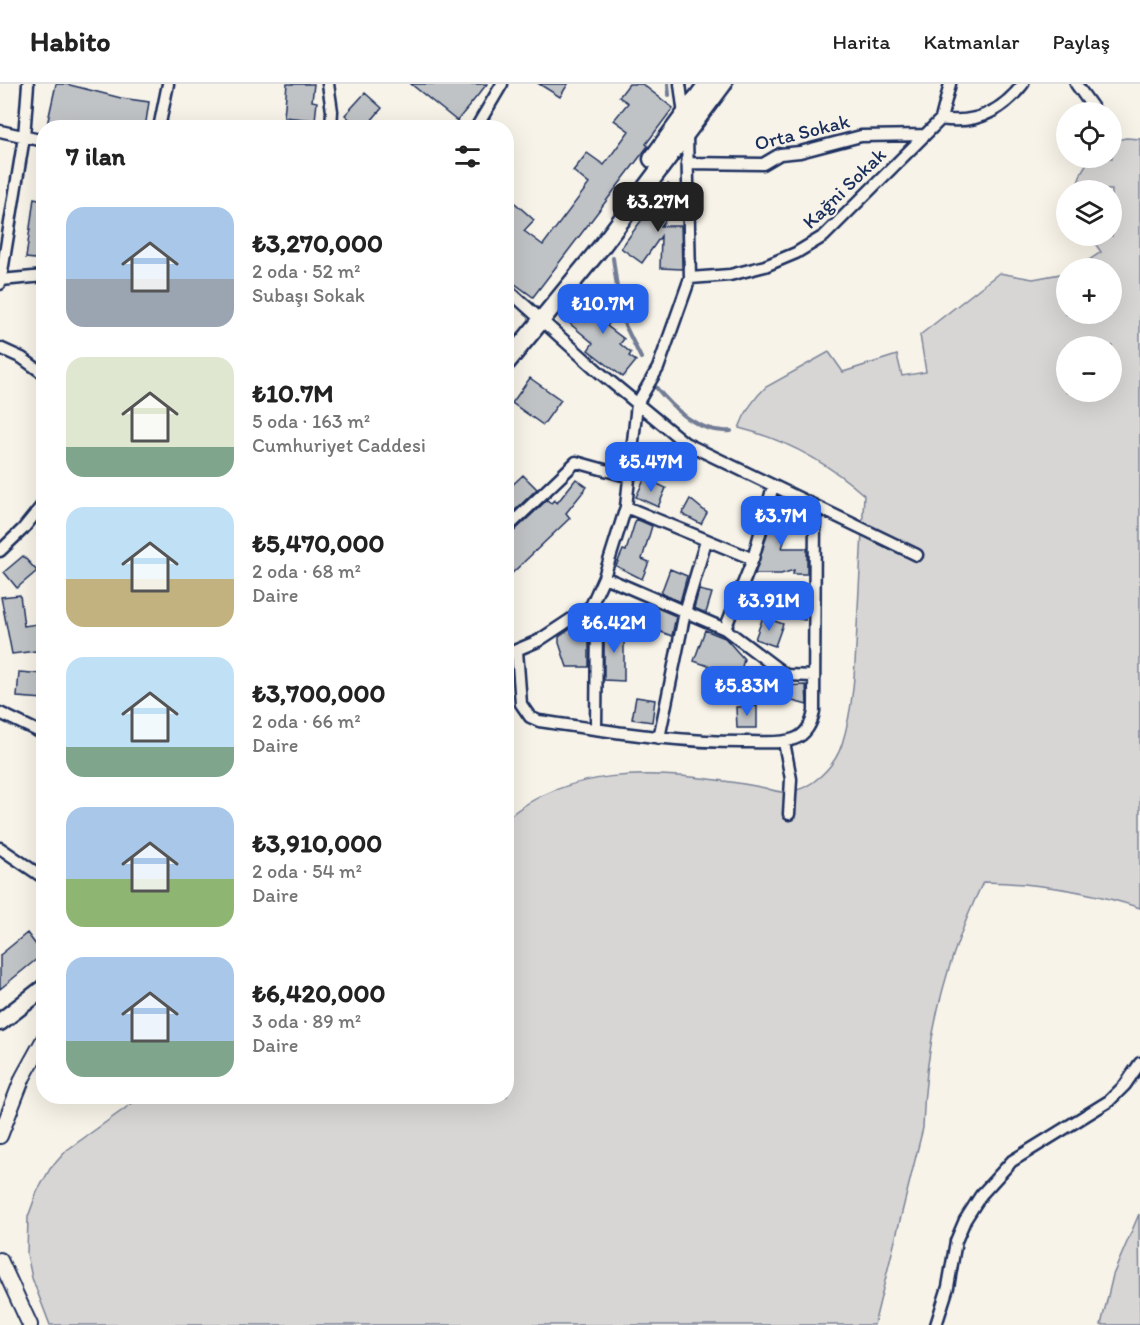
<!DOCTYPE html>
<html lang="tr">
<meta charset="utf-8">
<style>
body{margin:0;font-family:Itim,sans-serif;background:#f2f2f2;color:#222;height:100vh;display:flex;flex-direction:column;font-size:22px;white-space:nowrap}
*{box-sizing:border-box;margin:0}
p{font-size:20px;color:#767676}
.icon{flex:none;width:33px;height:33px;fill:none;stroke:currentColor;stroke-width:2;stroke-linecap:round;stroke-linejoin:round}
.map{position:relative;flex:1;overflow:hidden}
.sheet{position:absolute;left:36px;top:36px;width:478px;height:984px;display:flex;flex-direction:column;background:#fff;border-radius:24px;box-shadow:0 6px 24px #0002}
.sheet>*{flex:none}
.buttons{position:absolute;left:1056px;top:18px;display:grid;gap:12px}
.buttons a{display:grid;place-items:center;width:66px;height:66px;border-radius:50%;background:#fff;box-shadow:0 6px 24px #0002;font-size:30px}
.price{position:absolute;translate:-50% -51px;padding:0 14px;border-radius:12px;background:#2563eb;color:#fff;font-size:20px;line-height:39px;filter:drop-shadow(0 2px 3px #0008)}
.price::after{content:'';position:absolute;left:50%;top:36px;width:18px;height:14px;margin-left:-9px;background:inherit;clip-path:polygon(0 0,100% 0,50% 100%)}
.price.active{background:#222;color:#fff}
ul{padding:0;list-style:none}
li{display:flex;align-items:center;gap:18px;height:150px;padding:0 30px}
li span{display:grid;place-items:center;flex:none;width:168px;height:120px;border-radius:18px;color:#555}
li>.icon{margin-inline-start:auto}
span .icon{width:72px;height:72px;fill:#fffc;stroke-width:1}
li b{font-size:26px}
h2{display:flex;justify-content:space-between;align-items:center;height:72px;padding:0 30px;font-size:26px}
header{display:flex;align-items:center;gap:36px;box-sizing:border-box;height:84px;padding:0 30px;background:#fff;border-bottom:2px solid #e0e0e0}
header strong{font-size:28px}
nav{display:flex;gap:33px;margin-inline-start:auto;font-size:21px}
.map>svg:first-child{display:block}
</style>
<header>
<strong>Habito</strong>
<nav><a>Harita</a><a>Katmanlar</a><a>Paylaş</a></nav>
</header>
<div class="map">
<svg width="1140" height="1241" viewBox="0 0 1140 1241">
<rect width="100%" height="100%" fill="#f7f3e8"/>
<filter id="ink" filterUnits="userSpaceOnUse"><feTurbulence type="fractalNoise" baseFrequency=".0167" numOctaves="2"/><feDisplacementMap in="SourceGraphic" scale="12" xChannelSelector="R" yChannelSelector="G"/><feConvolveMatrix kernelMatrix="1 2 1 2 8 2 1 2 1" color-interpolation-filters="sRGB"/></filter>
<g filter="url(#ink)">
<path fill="#d7d6d4" stroke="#798299" stroke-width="1.5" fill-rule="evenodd" d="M1126 54 1140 55V824C1089 807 1037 799 983 798 945 877 925 957 923 1044L874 1241H50L32 1194 27 1170 28 1133 37 1108 50 1085 67 1066 141 1013 507 1012V734C567 684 651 686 724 697 738 699 751 701 765 704 771 706 780 709 787 708 812 706 835 682 842 660 854 622 855 581 857 543 859 499 862 455 864 411 827 378 787 356 739 344 745 328 753 315 766 303L829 268 843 288 897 271 902 292 926 288 920 251 999 189 1033 195 1066 189V230H1112V184H1077L1101 168 1090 152H1112V106L1076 105 1082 87 1090 74H1112V57ZM1066 262H1112V308H1066Z
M1139 1130 1140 1241H1101L1113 1191Z"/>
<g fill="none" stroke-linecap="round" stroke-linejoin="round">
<path stroke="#727c95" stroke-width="4" d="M668 0 669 11
M613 174 621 233 641 274
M654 301C673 324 698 350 731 347"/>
</g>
<path fill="#c0c3c5" stroke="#1b2f5e" stroke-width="1.5" d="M56 0H66L121 14 149 18 145 44H58L47 41Z
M287 0H314L312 17 317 18 315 36 284 33Z
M411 0H487L457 37Z
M539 0H568L560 13Z
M629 0H642L673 24 646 60 648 62 533 213 507 194V112L534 136 524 147 543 161 589 100 573 87 587 69 604 81 629 47 614 36 628 19 619 13Z
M365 9 382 24 365 44H359L345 31Z
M668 100 681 109V115L661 142H681L682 185 660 184 661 152 642 179 621 164Z
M34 114 44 116V176L26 174Z
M593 209 617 229 607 242 624 255 620 260 631 269 629 272 636 277 623 293 588 266 593 259 569 239Z
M530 294 561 316 543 341 512 319Z
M523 391 537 405 507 434V406Z
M645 394 666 404 658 423 636 413Z
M576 395 587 403 566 429 570 434 507 494V451L512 449 547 416 551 419 554 416 557 419Z
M690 415 707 429 701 440 682 430Z
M777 417 795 423 782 464H807V490H793L794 486 781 490H755Z
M636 435 652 442 642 475 649 478 642 495 616 482 623 466 626 467Z
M23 472 37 487 17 504 4 488Z
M670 485 687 492 680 518 661 509Z
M699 506 712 509 706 529 694 524Z
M790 509 807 512 805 536 786 532Z
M20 511 24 542 44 539V566L12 570 1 513Z
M650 521 676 532 672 552 642 541Z
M763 533 783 540 775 562 755 555Z
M579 539H589V583H567L559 559V553Z
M604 544H624V597L604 596Z
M705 546 725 554 744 575 737 602 717 597 720 586 694 577Z
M19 588 44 590V615L17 613Z
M806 601 807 621 749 605 750 603Z
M636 613 655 616 652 638 632 635Z
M757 622V644H737L736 623Z
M27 849 43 870 0 905V871Z"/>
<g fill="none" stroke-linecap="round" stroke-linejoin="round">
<g stroke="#1b2f5e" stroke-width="15">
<path id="minor" d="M328 0 332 27 331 44
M680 0 684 31
M1076 0 1096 28
M941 35C976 41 1002 27 1023 0
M159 44 168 0
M476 44 502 0
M0 47 44 57
M687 79 763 80 780 70 800 68 861 52 925 51
M690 194 730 191 765 182 796 169 824 152 941 35 950 0
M1 196 44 192
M0 200 24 53 28 0
M507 205 599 288 685 359 917 471
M0 264 22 274 44 290
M626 423 753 475
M507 444 576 378 630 393
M0 467 23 445 44 419
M604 493 725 545 786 591 814 592
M591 522 597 536 596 645
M725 545 753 475 773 402
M517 567 521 620 530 633 539 637C609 647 678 659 749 658 763 658 780 660 794 655 806 651 812 639 814 627L815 422
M507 570 538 557 591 522 604 493 626 423 637 320 658 284 690 194 687 50
M0 629 44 650
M659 654 685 528 706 457
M784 658 791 695 789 730
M0 764 44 794
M936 1241 948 1203 956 1157 965 1136 981 1111 1012 1077 1109 1017 1125 1001 1140 979"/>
</g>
<g stroke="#1b2f5e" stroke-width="18">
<path id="tertiary" d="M0 1052 23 993 44 955
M0 1176 30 1241"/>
</g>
<g stroke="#1b2f5e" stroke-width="21">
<path id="secondary" d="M652 75 707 0
M507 278 602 162 723 0
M0 938 44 904"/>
</g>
<use href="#minor" stroke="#f7f3e8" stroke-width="10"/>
<use href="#tertiary" stroke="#f7f3e8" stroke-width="14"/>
<use href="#secondary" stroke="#f7f3e8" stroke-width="16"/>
</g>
</g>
<g text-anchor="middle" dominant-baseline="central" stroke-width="4.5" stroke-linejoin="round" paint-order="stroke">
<g font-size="20" fill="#1b2f5e" stroke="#f7f3e8">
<text transform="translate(802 48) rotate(-14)">Orta Sokak</text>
<text transform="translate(844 104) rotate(-44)">Kağni Sokak</text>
</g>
</g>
</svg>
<div class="buttons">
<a><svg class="icon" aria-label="locate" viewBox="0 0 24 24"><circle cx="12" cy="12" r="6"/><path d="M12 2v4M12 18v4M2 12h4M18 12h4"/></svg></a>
<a><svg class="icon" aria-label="layers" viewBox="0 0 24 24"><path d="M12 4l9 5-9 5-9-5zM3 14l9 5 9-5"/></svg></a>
<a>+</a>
<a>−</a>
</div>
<b class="price active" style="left:658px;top:149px">₺3.27M</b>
<b class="price" style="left:603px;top:251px">₺10.7M</b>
<b class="price" style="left:651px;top:409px">₺5.47M</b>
<b class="price" style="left:781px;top:463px">₺3.7M</b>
<b class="price" style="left:769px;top:548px">₺3.91M</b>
<b class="price" style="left:614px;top:570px">₺6.42M</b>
<b class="price" style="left:747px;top:633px">₺5.83M</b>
<section class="sheet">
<h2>7 ilan<svg class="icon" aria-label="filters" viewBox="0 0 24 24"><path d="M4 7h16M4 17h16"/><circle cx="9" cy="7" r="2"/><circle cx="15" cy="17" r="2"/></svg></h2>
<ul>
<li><span style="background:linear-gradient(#a9c7e8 60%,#9aa5b1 0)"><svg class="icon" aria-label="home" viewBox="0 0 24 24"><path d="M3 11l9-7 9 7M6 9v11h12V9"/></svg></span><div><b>₺3,270,000</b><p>2 oda · 52 m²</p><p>Subaşı Sokak</p></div></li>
<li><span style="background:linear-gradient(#dfe7d0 75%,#7fa58c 0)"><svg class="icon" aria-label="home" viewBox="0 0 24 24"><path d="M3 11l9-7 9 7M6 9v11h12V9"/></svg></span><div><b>₺10.7M</b><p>5 oda · 163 m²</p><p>Cumhuriyet Caddesi</p></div></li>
<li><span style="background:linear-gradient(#bfe0f5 60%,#c2b280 0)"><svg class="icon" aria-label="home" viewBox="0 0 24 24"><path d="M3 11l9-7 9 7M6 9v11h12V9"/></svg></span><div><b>₺5,470,000</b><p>2 oda · 68 m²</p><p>Daire</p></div></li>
<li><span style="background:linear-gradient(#bfe0f5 75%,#7fa58c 0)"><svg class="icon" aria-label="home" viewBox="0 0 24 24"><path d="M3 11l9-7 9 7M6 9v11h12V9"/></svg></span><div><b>₺3,700,000</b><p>2 oda · 66 m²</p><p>Daire</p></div></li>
<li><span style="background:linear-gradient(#a9c7e8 60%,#8fb573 0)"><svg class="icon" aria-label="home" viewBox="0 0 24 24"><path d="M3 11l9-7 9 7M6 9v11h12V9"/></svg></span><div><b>₺3,910,000</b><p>2 oda · 54 m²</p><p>Daire</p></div></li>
<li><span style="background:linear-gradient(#a9c7e8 70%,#7fa58c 0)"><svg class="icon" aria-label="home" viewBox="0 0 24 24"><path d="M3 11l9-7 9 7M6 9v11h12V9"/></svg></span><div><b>₺6,420,000</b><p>3 oda · 89 m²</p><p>Daire</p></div></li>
</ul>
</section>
</div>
